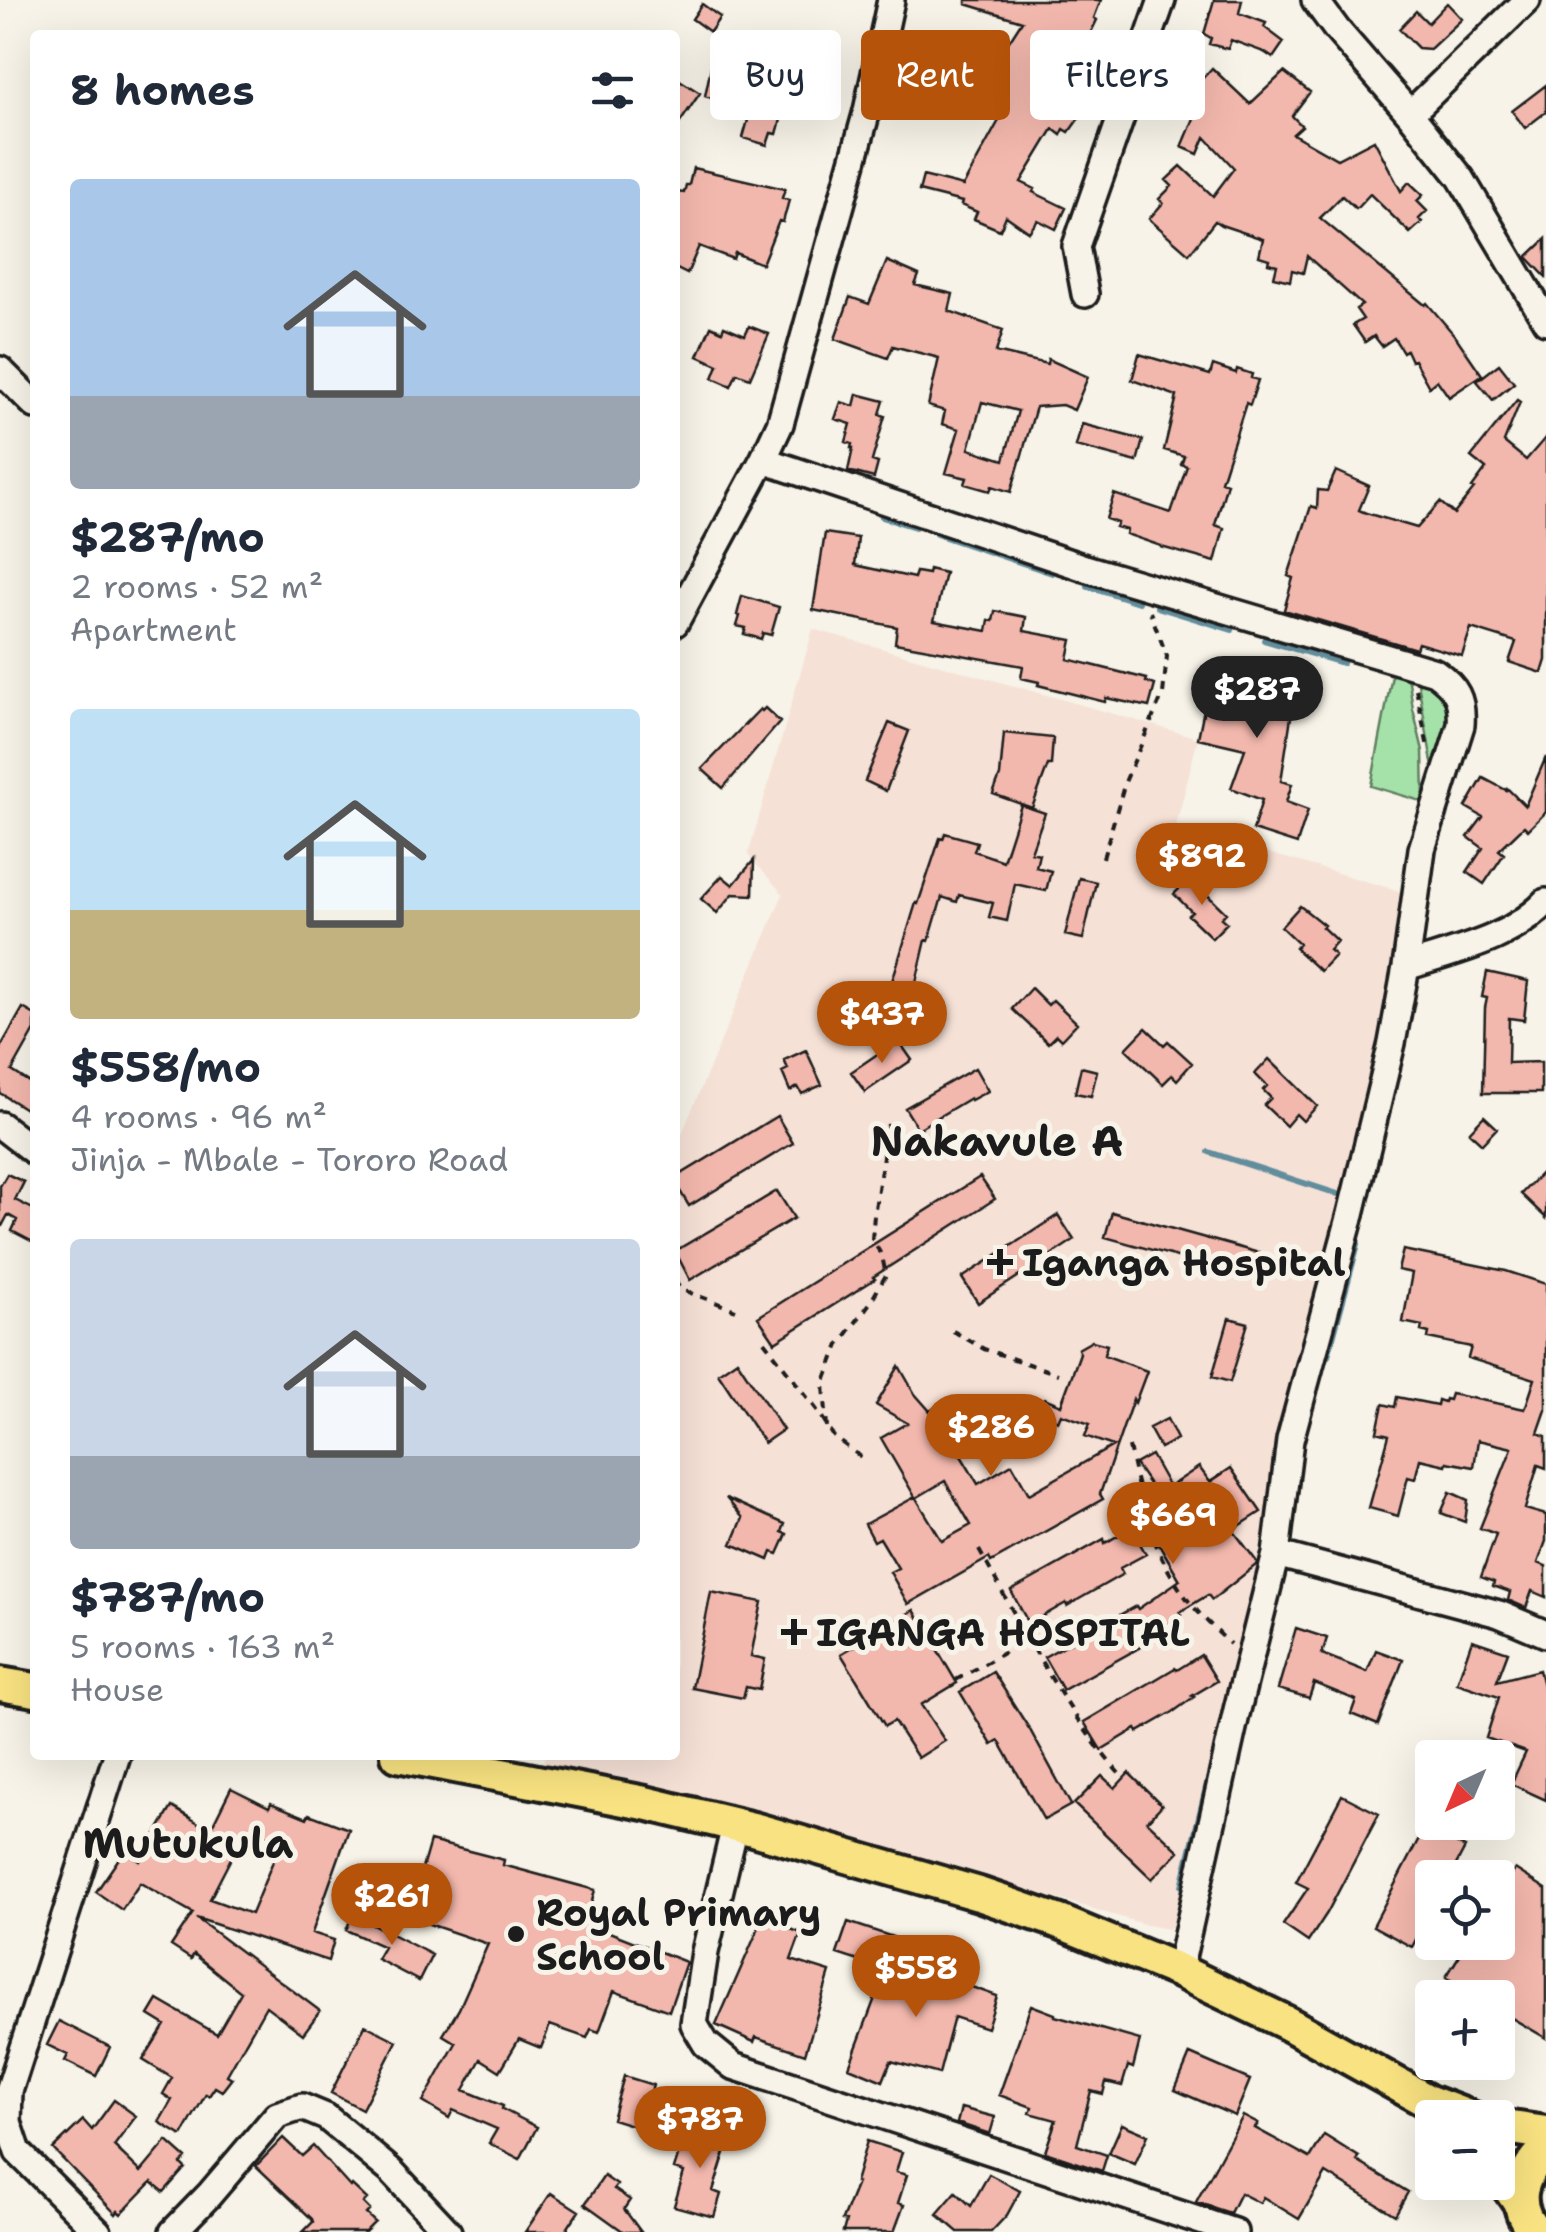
<!DOCTYPE html>
<meta charset="utf-8">
<style>
body{margin:0;font-family:"Shantell Sans",sans-serif;background:#f2f2f3;color:#1f2937;height:100vh;display:flex;flex-direction:column;font-size:38px;white-space:nowrap}
*{box-sizing:border-box;margin:0}
p{font-size:32px;color:#747a83}
.icon{flex:none;width:55px;height:55px;fill:none;stroke:currentColor;stroke-width:2;stroke-linecap:round;stroke-linejoin:round}
.map{position:relative;flex:1;overflow:hidden}
.sheet{position:absolute;left:30px;top:30px;width:650px;height:1730px;display:flex;flex-direction:column;background:#fff;border-radius:10px;box-shadow:0 10px 40px #0002}
.sheet>*{flex:none}
.hud{position:absolute;left:710px;top:30px;width:685px;height:90px;display:flex;gap:20px}
.needle{width:65px;rotate:224deg}
.controls{position:absolute;left:1415px;top:1740px;display:grid;gap:20px}
.controls a{display:grid;place-items:center;width:100px;height:100px;border-radius:10px;background:#fff;box-shadow:0 10px 40px #0002;font-size:50px}
.price{position:absolute;translate:-50% -85px;padding:0 22px;border-radius:35px;background:#b45309;color:#fff;font-size:32px;line-height:65px;filter:drop-shadow(0 2px 5px #0008)}
.price::after{content:'';position:absolute;left:50%;top:60px;width:30px;height:22px;margin-left:-15px;background:inherit;clip-path:polygon(0 0,100% 0,50% 100%)}
.price.active{background:#222;color:#fff}
ul{padding:0;list-style:none}
li{display:grid;align-content:center;gap:20px;height:530px;padding:0 40px}
li span{display:grid;place-items:center;height:310px;border-radius:10px;color:#555}
li>.icon{margin-inline-start:auto}
span .icon{width:180px;height:180px;fill:#fffc;stroke-width:1}
li b{font-size:42px}
h2{display:flex;justify-content:space-between;align-items:center;height:120px;padding:0 40px;font-size:42px}
.chip{padding:0 35px;border-radius:10px;background:#fff;box-shadow:0 10px 40px #0002;font-size:35px;line-height:90px}
.chip.active{background:#b45309;color:#fff}
.map>svg:first-child{display:block}
</style>
<div class="map">
<svg width="1546" height="2232" viewBox="0 0 1546 2232">
<rect width="100%" height="100%" fill="#f7f3e8"/>
<filter id="ink" filterUnits="userSpaceOnUse"><feTurbulence type="fractalNoise" baseFrequency=".01" numOctaves="2"/><feDisplacementMap in="SourceGraphic" scale="20" xChannelSelector="R" yChannelSelector="G"/><feConvolveMatrix kernelMatrix="1 2 1 2 8 2 1 2 1" color-interpolation-filters="sRGB"/></filter>
<g filter="url(#ink)">
<path fill="#f6e1d6" d="M813 629 1198 738 1176 826 1406 893 1380 1056 1179 1922 1168 1929 1147 1925 836 1833 543 1766 545 1755H675V1150L783 894 748 855Z"/>
<path fill="#a5e2a9" stroke="#607f62" stroke-width="2.5" d="M1393 670 1408 675 1413 709 1423 751 1424 802 1371 786Z
M1417 677 1445 690 1457 721 1435 779Z"/>
<g fill="none" stroke-linecap="round" stroke-linejoin="round">
<path stroke="#628d9c" stroke-width="6" d="M882 517 915 527
M936 534 1052 573
M1088 586 1138 602
M1157 607 1232 630
M1264 640 1343 663
M1380 1144 1389 1112
M1209 1152 1344 1196
M1328 1356 1358 1244
M1182 1886 1215 1751"/>
</g>
<path fill="#f3b8ad" stroke="#1c1c1c" stroke-width="2.5" fill-rule="evenodd" d="M966 0H1101L1094 18 1097 20 1076 63 1078 65 1064 84 1085 100 1075 115 1079 118 1069 132 1064 129 1061 135 1053 129 1021 182 1035 189 1033 192 1066 208 1056 229 1038 220 1029 232 1006 216 1000 230 974 219 977 212 961 205 962 202 919 191 923 176 963 186 1002 115 946 80 956 63 984 80 1022 21 966 4Z
M1214 0H1242L1239 13 1266 23 1264 27 1284 42 1273 58 1264 52 1231 40 1228 49 1209 44 1211 38 1204 34Z
M1447 3 1462 19 1430 49 1418 48 1399 29 1416 11 1428 23Z
M702 4 720 17 710 32 692 19Z
M740 49 770 57 772 52 832 71 823 101 801 94 790 87 777 134 771 133 767 145 743 138 751 109 705 96 712 62 772 74 739 52Z
M1212 68 1250 104 1284 72 1310 92 1292 116 1302 126 1293 134 1337 159 1374 140 1401 191 1409 182 1423 195 1417 201 1427 211 1419 219 1422 222 1410 233 1370 194 1356 209 1342 196 1320 218 1425 305 1427 303 1456 337 1482 375 1449 397 1437 380 1429 387 1414 360 1411 361 1406 350 1403 352 1394 338 1382 346 1374 336 1365 342 1353 325 1363 319 1356 309 1362 305 1307 256 1303 273 1292 270 1290 281 1274 277 1277 265 1268 263 1269 259 1259 256 1263 239 1221 225 1215 221 1189 254 1149 219 1163 203 1159 199 1172 186 1166 180 1181 166 1213 196 1234 168 1205 137 1198 154 1182 147 1195 116 1181 102Z
M675 77 700 93 675 130Z
M1546 85V112L1525 128 1512 111Z
M693 168 785 189 782 198 789 200 783 222 779 221 762 264 735 253 733 259 699 246 687 274 675 268V192L684 193 686 185H689Z
M1546 239V277L1527 257Z
M887 261 919 275 915 285 953 294 949 311 1003 330 996 352 1047 364 1048 359 1088 377 1074 410 1062 405 1036 407 1011 492 992 486 990 491 965 484 967 478 946 473 959 429 942 424 945 411 928 406 939 358 893 346 888 358 835 339 850 297 869 304ZM982 402 1018 411 1004 460 969 449Z
M711 326 722 331 724 326 745 335 749 326 769 334 750 378 737 373 731 386 713 378 718 365 698 356Z
M1139 354 1210 375 1213 365 1236 373 1237 369 1252 374 1251 378 1258 380 1250 405 1246 403 1221 481 1227 483 1215 525 1224 528 1215 562 1161 547V546L1126 534 1127 530 1116 527 1118 523 1106 519 1114 494 1171 513 1187 466 1181 464 1184 456 1164 450 1177 396 1132 380Z
M1499 364 1514 383 1493 400 1477 381Z
M857 394 884 401 880 414 885 416 872 461 878 463 874 478 848 471 853 448H851L852 444 846 442 851 424 835 419 841 402 854 406Z
M1517 400 1520 402 1504 442 1526 460 1546 437V660L1542 673 1509 662 1516 642 1471 628 1462 656 1418 643 1416 649 1284 610 1293 578 1288 576 1311 506 1317 508 1318 490 1327 491 1336 471 1369 486 1359 510 1366 513 1417 528 1440 502 1454 514 1474 489 1472 488 1486 469 1471 457Z
M1082 424 1143 440 1137 462 1076 446Z
M825 533 858 538 855 565 914 578 916 572 928 574 929 569 945 573 934 621 987 631 989 620 993 621 995 611 1026 617 1024 631 1072 640 1068 659 1147 679 1146 682 1155 685 1149 707 1106 698 1105 702 1038 685 1039 682 1021 678 1023 666 895 643 897 627 813 610Z
M742 596 779 607 771 635 763 633 761 639 744 634 746 628 737 626 740 616 737 615Z
M1259 661 1291 665 1287 696 1294 698 1281 781 1292 784 1286 802 1308 810 1297 844 1253 830 1262 800 1231 788 1245 749 1198 738 1211 675 1217 677 1219 669 1257 677Z
M765 708 780 722 723 788 702 769 760 709 762 711Z
M889 723 909 731 886 791 865 781Z
M1004 733 1053 738 1051 765H1048L1032 808 993 794 1000 776Z
M1546 757V812L1528 830 1524 826 1499 850 1504 854 1484 884 1467 872 1483 848 1468 837 1483 817 1466 807 1483 778 1506 790 1507 788 1525 806Z
M1021 805 1045 813 1031 852 1039 854 1036 867 1051 871 1046 891 1015 884 1007 921 989 917 993 903 959 895 957 902 942 897 929 941 926 940 913 995 890 988 916 903 918 904 940 838 943 839 945 833 977 842 974 851 1003 861Z
M754 860 753 895 733 894 717 913 701 899 722 876 733 885Z
M1079 878 1096 882 1083 939 1065 935Z
M1190 878 1226 913 1221 918 1227 923 1212 938 1188 915 1192 912 1174 894Z
M1300 906 1324 925 1322 927 1337 941 1329 950 1335 955 1320 971 1295 948 1299 944 1281 927Z
M1487 972 1528 981 1524 1020 1509 1018 1508 1063 1541 1062V1093H1483L1485 1008 1487 998 1482 997Z
M1031 988 1048 1005 1053 1000 1077 1023 1061 1040 1056 1035 1048 1043 1012 1009Z
M23 1008 35 1015V1030L12 1071 35 1086V1115L0 1093V1048Z
M1146 1028 1164 1045 1168 1041 1192 1063 1177 1080 1172 1075 1163 1084 1126 1049Z
M898 1040 912 1060 865 1092 851 1072Z
M806 1050 822 1085 802 1094 798 1087 790 1091 782 1072 788 1069 784 1060Z
M1269 1059 1317 1106 1303 1121 1296 1114 1286 1126 1264 1105 1271 1098 1263 1090 1267 1086 1255 1074Z
M1081 1067 1097 1071 1091 1096 1075 1093Z
M975 1068 988 1091 971 1100 970 1098 918 1129 905 1108Z
M777 1116 793 1143 689 1206 675 1183V1178Z
M1484 1116 1497 1128 1482 1144 1469 1132Z
M1546 1168V1218L1521 1194Z
M7 1174 24 1182 15 1200 35 1210V1243L12 1231 17 1220 8 1215 0 1230V1186Z
M980 1177 995 1199 873 1277 875 1279 775 1342 758 1317Z
M777 1191 794 1218 690 1280 675 1251Z
M1112 1212 1266 1255 1260 1280 1105 1237Z
M1058 1215 1074 1240 978 1303 962 1278Z
M1403 1250 1506 1271 1546 1284V1410L1538 1433 1546 1436V1468L1538 1465 1525 1509 1546 1515V1541L1538 1563 1546 1566V1597L1532 1591 1526 1608 1508 1600 1510 1592 1493 1586 1494 1582 1481 1577 1496 1534 1480 1528 1512 1448 1478 1440 1474 1467 1447 1462 1446 1465 1420 1459 1415 1479 1408 1477 1398 1516 1369 1508 1389 1435 1377 1432 1383 1404 1395 1407 1397 1397 1437 1405 1438 1400 1444 1402 1445 1399 1449 1400 1451 1394 1525 1409 1535 1379 1468 1358 1471 1347 1428 1338 1429 1333 1421 1331 1422 1326 1403 1322 1412 1273 1398 1270Z
M1229 1318 1248 1323 1230 1382 1212 1377Z
M1092 1341 1107 1345 1104 1355 1147 1371 1135 1403 1133 1399 1100 1494 1103 1499 991 1562 989 1558 908 1604 890 1572 898 1568 880 1538 874 1541 865 1524 915 1497 881 1438 907 1423 876 1405 899 1366 915 1394 930 1411 933 1409 978 1484 1012 1464 1029 1494 1113 1446 1085 1436 1090 1424 1061 1414 1058 1421 1038 1414 1044 1398 1061 1405 1080 1353 1078 1349ZM945 1481 971 1525 942 1541 916 1498Z
M737 1360 783 1430 764 1443 718 1373Z
M1167 1419 1177 1439 1160 1448 1149 1428Z
M1151 1455 1169 1487 1199 1467 1210 1482 1231 1468 1261 1512 1233 1530 1257 1562 1256 1565 1212 1600 1208 1595 1180 1612 1182 1615 1152 1635 1155 1639 1063 1690 1044 1657 1136 1606 1138 1609 1180 1580 1152 1532 1174 1520 1135 1464Z
M1450 1492 1468 1500 1465 1522 1441 1513Z
M726 1498 785 1524 782 1532 787 1534 778 1554 772 1552 769 1560 732 1544 743 1518Z
M1131 1528 1146 1554 1120 1568 1123 1574 1067 1606 1066 1603 1029 1624 1011 1591 1104 1539 1105 1543Z
M711 1592 762 1602 751 1656 765 1659 759 1690 746 1687 743 1698 692 1688Z
M914 1610 957 1683 921 1705 945 1741 918 1758 894 1721 885 1726 841 1654Z
M1296 1628 1327 1638 1322 1654 1367 1672 1376 1650 1403 1660 1378 1725 1351 1714 1356 1700 1314 1683 1309 1698 1278 1689Z
M1472 1640 1508 1652 1497 1681 1539 1670 1546 1697V1800L1511 1784 1526 1752 1486 1738 1499 1697 1457 1683Z
M1201 1655 1217 1681 1192 1696 1194 1697 1173 1712 1138 1732 1136 1729 1101 1750 1084 1722 1175 1668 1177 1670Z
M993 1672 1030 1730 1071 1805 1044 1820 999 1741 992 1745 960 1692Z
M1129 1773 1162 1805 1147 1821 1179 1851 1152 1879 1074 1804 1102 1776 1115 1788Z
M231 1788 269 1807 271 1803 307 1818 309 1814 349 1829 312 1933 334 1940 328 1961 196 1918 320 2011 303 2034 266 2006 227 2075 232 2078 222 2091 215 2087 209 2096 206 2094 182 2136 159 2122 172 2100 163 2094 172 2078 143 2060 165 2025 149 2015 158 2000 217 2034 241 1992 194 1954 191 1959 171 1946 193 1913 140 1883 122 1910 96 1892 124 1851 140 1861 172 1807 210 1830ZM247 1827 281 1842 251 1914 210 1899Z
M1342 1795 1379 1814 1327 1913 1308 1942 1283 1925 1308 1888 1296 1882Z
M1425 1827 1465 1848 1449 1878H1432V1909L1412 1947 1373 1926Z
M430 1841 504 1860 503 1865 595 1890 586 1923 686 1962 669 2011 614 1991 599 2032 591 2029 587 2038 550 2025 541 2048 519 2039 500 2071 481 2059 464 2090 503 2106 502 2109 537 2127 520 2159 489 2143 497 2129 453 2110 449 2118 423 2102 456 2043 443 2035 459 2009 488 1944 408 1917Z
M1515 1869 1546 1889V2038L1498 2010V1998H1478L1446 1977 1468 1942H1498V1897Z
M353 1914 432 1955 419 1981 377 1959 384 1947 346 1930Z
M763 1918 801 1933 791 1960 830 1972 805 2054 756 2037 754 2042 716 2025Z
M848 1922 893 1937 883 1969 837 1954Z
M890 1958 997 1996 987 2028 954 2017 939 2074 891 2061 883 2081 849 2067Z
M1031 2005 1055 2014V2016L1140 2040 1133 2068 1128 2066 1122 2086 1106 2082 1103 2094 1091 2091 1077 2145 1107 2155 1102 2171 1045 2152 1056 2120 1030 2113 1032 2107 999 2095Z
M59 2021 110 2047 96 2076 65 2061 68 2055 47 2045Z
M365 2025 397 2041 362 2109 331 2093Z
M1190 2054 1250 2080 1235 2116 1175 2090Z
M624 2076 653 2085 641 2128 612 2119Z
M114 2100 136 2116 114 2146 141 2172 167 2141 186 2158 181 2164 185 2168 164 2192 152 2182 121 2214 118 2211 116 2214 53 2149 83 2120 92 2130Z
M961 2108 995 2117 990 2134 957 2123Z
M1243 2116 1258 2124 1255 2128 1310 2158 1324 2135 1359 2157 1357 2161 1408 2192 1395 2215 1326 2173 1299 2219 1263 2197 1260 2203 1240 2193 1230 2213 1196 2202Z
M1122 2124 1148 2135 1135 2164 1109 2153Z
M687 2127 729 2140 713 2191 721 2194 714 2217 674 2206 684 2172 674 2169Z
M283 2138 302 2156 313 2146 350 2187 352 2185 367 2199 363 2203 370 2210 366 2214 375 2222 365 2232H303L313 2222 312 2219 256 2166Z
M867 2141 902 2152 896 2172 907 2175 898 2203 904 2205 894 2232H843L846 2221 842 2220 857 2183 855 2182Z
M989 2174 1020 2191 1007 2215 991 2232H958L937 2214 956 2192 971 2206Z
M604 2176 617 2185 614 2189 630 2200 624 2209 641 2232H624L585 2204Z
M551 2193 579 2211 565 2232H525Z"/>
<g fill="none" stroke-linecap="round" stroke-linejoin="round">
<g stroke="#1c1c1c" stroke-width="32">
<path id="minor" d="M891 0 867 111 780 424 763 460 1085 568 1435 672C1456 687 1463 699 1461 725L1422 849 1406 967 1392 1043 1351 1214 1290 1440 1276 1554 1237 1710 1179 1971
M1315 0 1337 30 1410 114 1461 178 1546 321
M1410 114 1527 0
M1085 294 1076 246 1162 0
M0 370 35 405
M675 623 763 460
M1406 967C1454 951 1510 940 1546 902
M0 1125 35 1152
M1276 1554 1499 1614 1546 1634
M735 1826 705 1952 694 2024 706 2044 733 2066 1234 2232
M98 2232 18 2152 8 2122 9 2091 117 1755
M173 2232 209 2195 277 2115 302 2107 326 2117 391 2171 448 2232"/>
</g>
<g stroke="#1c1c1c" stroke-width="40">
<path id="major" d="M0 1684 35 1690
M398 1755 645 1803 753 1829 979 1894 1060 1922 1179 1971 1287 2023 1429 2102 1471 2118
M1498 2126 1546 2133
M1498 2171 1519 2202
M1536 2232C1509 2204 1521 2175 1546 2149"/>
</g>
<path stroke="#1c1c1c" stroke-width="4" stroke-dasharray="8 8" stroke-linecap="butt" d="M1416 689 1428 748
M1103 858 1125 782 1163 694 1167 656 1150 612
M675 1280 680 1289 736 1310
M953 1331 984 1349 1058 1374
M764 1341 820 1414 834 1437 861 1457
M827 1427 824 1384 839 1345 870 1303 886 1275 882 1256 872 1239 874 1215 888 1124
M1129 1447C1140 1499 1151 1548 1182 1592 1195 1611 1214 1628 1230 1644
M979 1550C1023 1628 1064 1712 1124 1779
M956 1680 1028 1639"/>
<use href="#minor" stroke="#f7f3e8" stroke-width="25"/>
<use href="#major" stroke="#f8e281" stroke-width="32"/>
</g>
</g>
<g fill="#1c1c1c" stroke="#f7f3e8" stroke-width="4">
<path d="M995 1247h10v10h10v10h-10v10h-10v-10h-10v-10h10z"/>
<path d="M789 1617h10v10h10v10h-10v10h-10v-10h-10v-10h10z"/>
<circle cx="516" cy="1934" r="10"/>
</g>
<g text-anchor="middle" dominant-baseline="central" stroke-width="10" stroke-linejoin="round" paint-order="stroke">
<g font-size="38" font-weight="bold" fill="#1c1c1c" stroke="#f7f3e8" text-anchor="start">
<text x="1022" y="1262">Iganga Hospital</text>
<text x="816" y="1632">IGANGA HOSPITAL</text>
<text x="536" y="1912">Royal Primary<tspan x="536" dy="44">School</tspan></text>
</g>
<g font-size="42" font-weight="bold" fill="#1c1c1c" stroke="#f7f3e8">
<text x="997" y="1141">Nakavule A</text>
<text x="188" y="1843">Mutukula</text>
</g>
</g>
</svg>
<div class="controls">
<a><svg class="needle" viewBox="-14 -14 28 28"><path d="M0-13l5 13h-10z" fill="#e53935"/><path d="M0 13l5-13h-10z" fill="#747a83"/></svg></a>
<a><svg class="icon" aria-label="locate" viewBox="0 0 24 24"><circle cx="12" cy="12" r="6"/><path d="M12 2v4M12 18v4M2 12h4M18 12h4"/></svg></a>
<a>+</a>
<a>−</a>
</div>
<b class="price active" style="left:1257px;top:741px">$287</b>
<b class="price" style="left:1202px;top:908px">$892</b>
<b class="price" style="left:882px;top:1066px">$437</b>
<b class="price" style="left:991px;top:1479px">$286</b>
<b class="price" style="left:1173px;top:1567px">$669</b>
<b class="price" style="left:392px;top:1948px">$261</b>
<b class="price" style="left:916px;top:2020px">$558</b>
<b class="price" style="left:700px;top:2171px">$787</b>
<div class="hud">
<a class="chip">Buy</a>
<a class="chip active">Rent</a>
<a class="chip">Filters</a>
</div>
<section class="sheet">
<h2>8 homes<svg class="icon" aria-label="filters" viewBox="0 0 24 24"><path d="M4 7h16M4 17h16"/><circle cx="9" cy="7" r="2"/><circle cx="15" cy="17" r="2"/></svg></h2>
<ul>
<li><span style="background:linear-gradient(#a9c7e8 70%,#9aa5b1 0)"><svg class="icon" aria-label="home" viewBox="0 0 24 24"><path d="M3 11l9-7 9 7M6 9v11h12V9"/></svg></span><div><b>$287/mo</b><p>2 rooms · 52 m²</p><p>Apartment</p></div></li>
<li><span style="background:linear-gradient(#bfe0f5 65%,#c2b280 0)"><svg class="icon" aria-label="home" viewBox="0 0 24 24"><path d="M3 11l9-7 9 7M6 9v11h12V9"/></svg></span><div><b>$558/mo</b><p>4 rooms · 96 m²</p><p>Jinja - Mbale - Tororo Road</p></div></li>
<li><span style="background:linear-gradient(#c9d6e8 70%,#9aa5b1 0)"><svg class="icon" aria-label="home" viewBox="0 0 24 24"><path d="M3 11l9-7 9 7M6 9v11h12V9"/></svg></span><div><b>$787/mo</b><p>5 rooms · 163 m²</p><p>House</p></div></li>
</ul>
</section>
</div>
